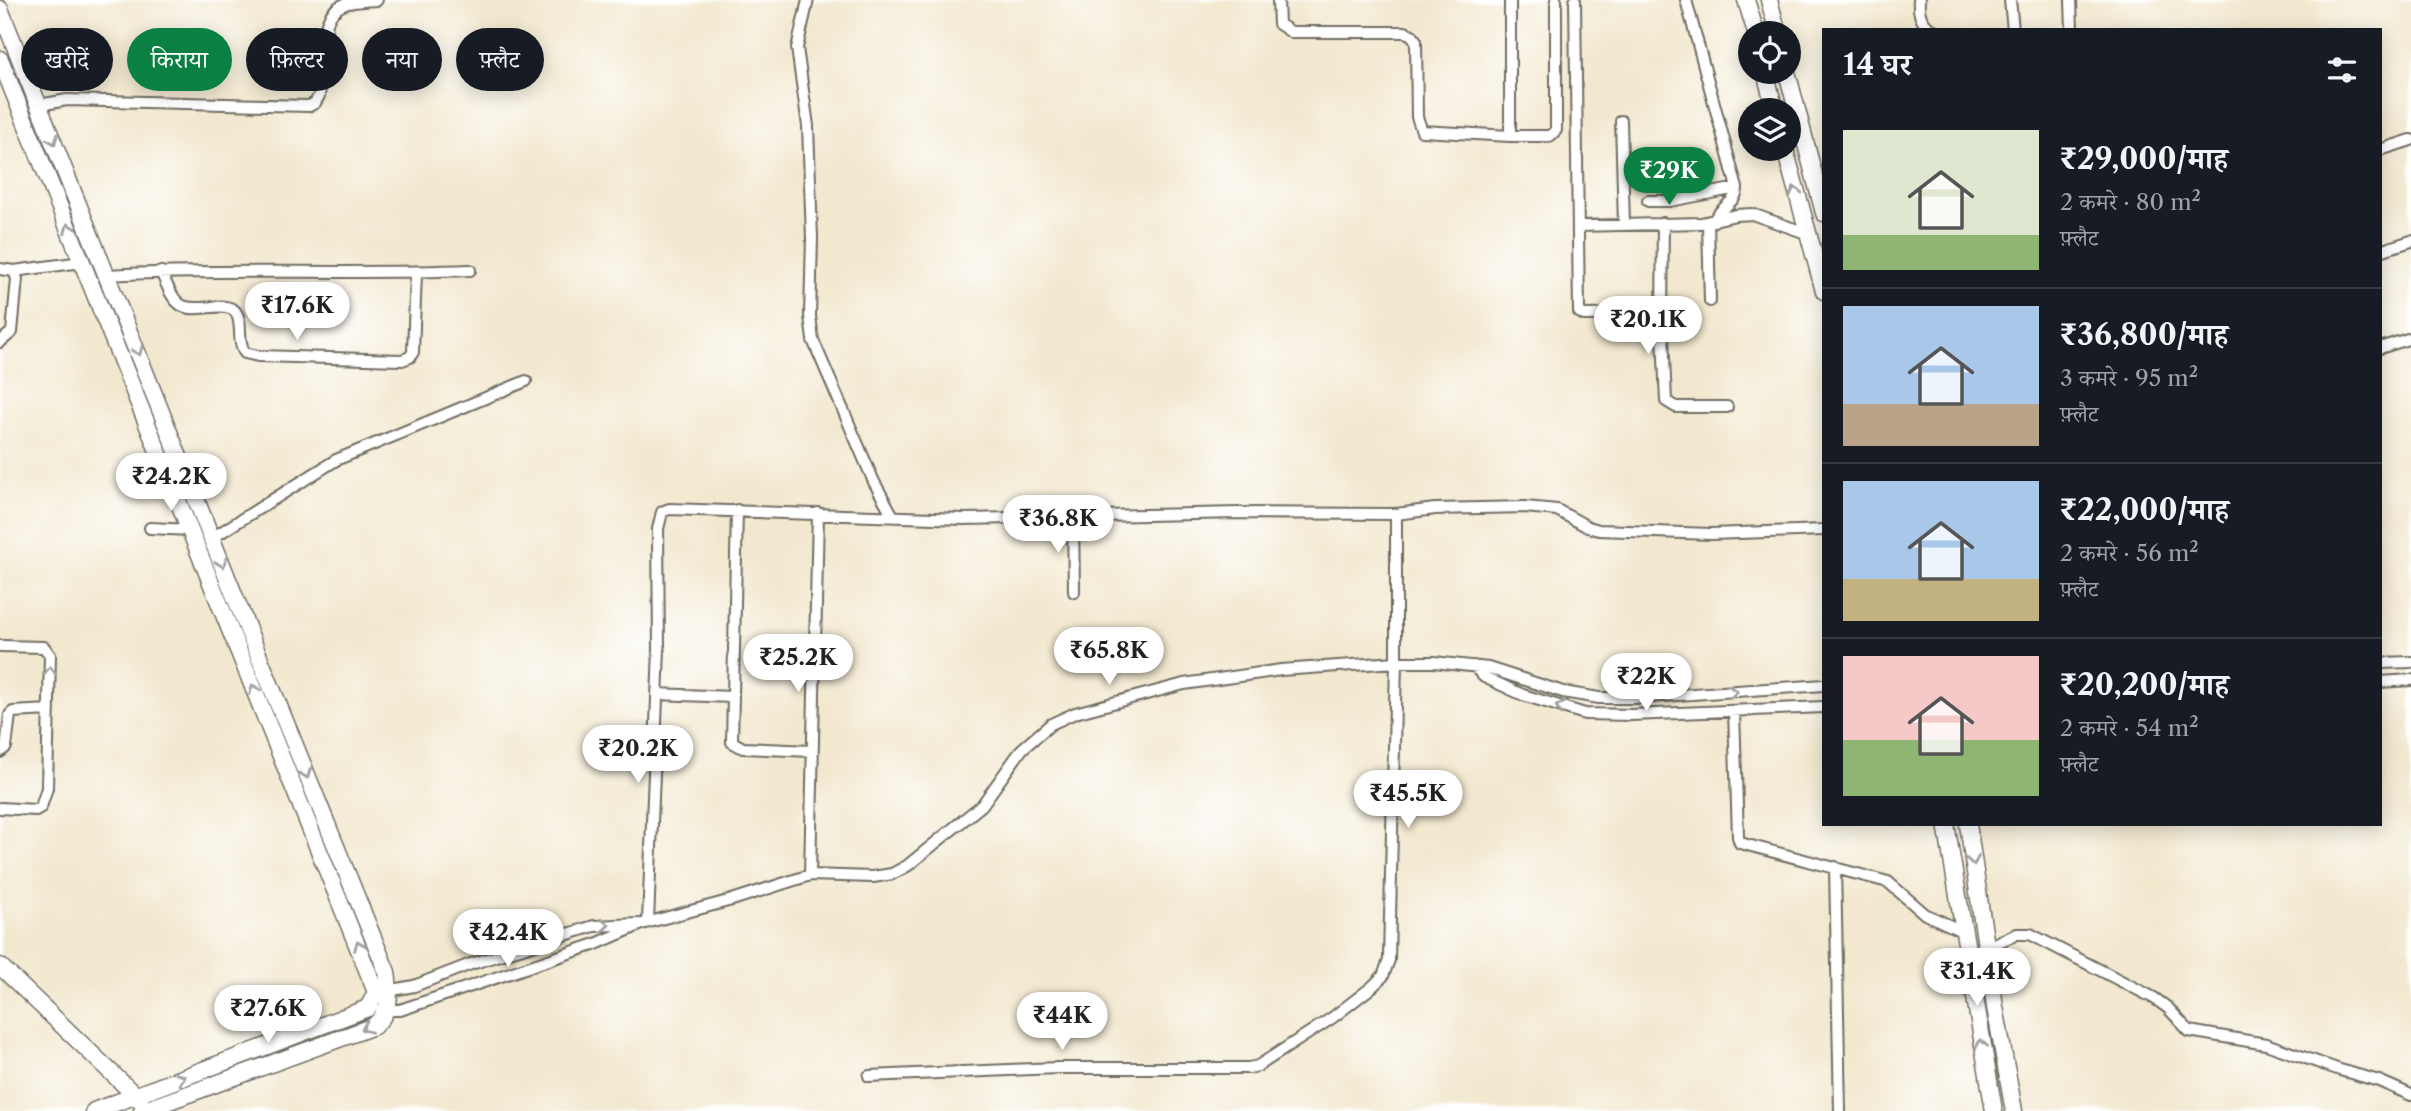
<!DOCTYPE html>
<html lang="hi">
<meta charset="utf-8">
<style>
body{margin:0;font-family:"Libre Caslon Text","Noto Serif Devanagari",serif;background:#20242c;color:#f1f3f6;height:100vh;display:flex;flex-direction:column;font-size:26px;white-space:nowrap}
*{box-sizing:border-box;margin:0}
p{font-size:23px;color:#9ea1a6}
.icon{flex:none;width:38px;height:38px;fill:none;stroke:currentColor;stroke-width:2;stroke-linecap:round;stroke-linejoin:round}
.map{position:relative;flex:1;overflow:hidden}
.drawer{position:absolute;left:1822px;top:28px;width:560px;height:798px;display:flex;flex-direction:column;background:#171b24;border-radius:0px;box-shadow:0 4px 18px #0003}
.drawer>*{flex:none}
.banner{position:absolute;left:21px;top:28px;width:665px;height:63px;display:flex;gap:14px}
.buttons{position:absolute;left:1738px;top:21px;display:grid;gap:14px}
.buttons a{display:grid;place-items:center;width:63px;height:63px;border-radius:50%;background:#171b24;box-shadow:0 4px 18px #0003;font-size:35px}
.price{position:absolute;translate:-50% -60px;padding:0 16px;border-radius:24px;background:#fff;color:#222;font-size:23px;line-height:46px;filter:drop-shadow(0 2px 4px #0008)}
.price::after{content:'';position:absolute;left:50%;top:42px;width:21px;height:16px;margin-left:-10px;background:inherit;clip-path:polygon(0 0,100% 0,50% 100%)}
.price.current{background:#0b8043;color:#fff}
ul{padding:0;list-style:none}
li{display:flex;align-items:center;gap:21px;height:175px;padding:0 21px}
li+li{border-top:2px solid #363941}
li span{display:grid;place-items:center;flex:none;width:196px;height:140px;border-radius:0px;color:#555}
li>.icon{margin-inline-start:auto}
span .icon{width:84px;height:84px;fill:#fffc;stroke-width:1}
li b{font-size:30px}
h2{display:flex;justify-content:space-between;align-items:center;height:84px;padding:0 21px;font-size:30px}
.pill{padding:0 24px;border-radius:32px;background:#171b24;box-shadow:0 4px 18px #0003;font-size:24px;line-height:63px}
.pill.current{background:#0b8043;color:#fff}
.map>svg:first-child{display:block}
</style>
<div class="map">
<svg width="2411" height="1111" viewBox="0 0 2411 1111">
<rect width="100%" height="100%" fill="#fff"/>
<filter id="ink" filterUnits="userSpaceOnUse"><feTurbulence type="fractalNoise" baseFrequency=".0143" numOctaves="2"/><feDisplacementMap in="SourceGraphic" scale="14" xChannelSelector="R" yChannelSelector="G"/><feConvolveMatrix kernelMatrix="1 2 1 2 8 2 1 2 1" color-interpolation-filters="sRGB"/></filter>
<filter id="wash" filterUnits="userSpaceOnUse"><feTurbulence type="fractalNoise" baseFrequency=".00686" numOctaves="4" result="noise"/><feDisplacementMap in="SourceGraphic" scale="28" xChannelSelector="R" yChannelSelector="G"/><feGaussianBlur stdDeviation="1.57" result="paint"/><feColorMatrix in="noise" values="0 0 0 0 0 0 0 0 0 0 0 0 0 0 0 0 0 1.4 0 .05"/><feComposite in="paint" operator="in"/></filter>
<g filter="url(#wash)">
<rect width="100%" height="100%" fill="#f2e8cf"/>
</g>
<g filter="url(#ink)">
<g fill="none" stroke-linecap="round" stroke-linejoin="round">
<g stroke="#716d64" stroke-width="14">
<path id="street" d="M808 0 797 48 808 126 812 238 810 316 813 340 874 482 893 516
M1278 0 1279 24 1291 32H1405L1412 35 1416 41 1417 117 1422 131 1510 136V0
M1575 0 1579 312 1584 315 1662 314
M1686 0 1737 188C1737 203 1719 207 1714 221
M1919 0C1918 13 1921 25 1934 30
M2010 0 2013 30
M2071 0 2072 30
M39 105 67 100 309 106 315 103 319 96 327 23C335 0 354 2 377 0
M1621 121 1624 224
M1510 136H1550L1556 130V0
M2380 150 2411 140
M1648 201H1670L1737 188
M1708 222 1710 301
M1663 223 1662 314 1666 401 1676 407H1727
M1579 226 1701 223 1736 215 1752 214 1806 233
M2380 251 2411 241
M0 269 14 271 17 279 12 332 0 342
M14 271 82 262
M161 272C166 282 171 299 181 305 195 314 224 300 235 311 244 322 236 341 245 353L258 356 402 360 410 357 413 352 416 273
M107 275C228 268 349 275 470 270
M2380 348 2411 338
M737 510 732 742 743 748 812 751
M1073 517 1074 592
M150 528 190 530
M212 538 336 460 526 381
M0 646 44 647 50 655 47 788 41 807 36 810 0 808
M2380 663 2411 662
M1474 666 1484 677 1523 695 1585 714 1631 715 1824 707
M2380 682 2411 680
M657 694 732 697
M1734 711 1738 837 1740 843 1888 882 1925 914 1964 932
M0 752 6 747 10 715 13 712 49 710
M1835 867 1840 1111
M810 875 818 513
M648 922 659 649 658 529 662 512 669 509 964 519 1239 513 1396 514 1435 509 1525 507 1557 510 1588 527 1599 530 1711 534 1824 530
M1987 947 2017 934H2030L2154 998 2168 1008 2189 1031 2266 1044 2340 1070 2379 1081 2411 1095
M382 992 414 986 471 964 594 926 639 924
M381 1010H400L596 944 642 924 732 900 810 875 873 877 892 874 907 866 982 805 1022 749 1051 724 1075 713 1184 684 1281 670 1396 662H1434L1488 668 1563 692 1599 698H1634L1824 685
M869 1076 1058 1068H1249L1258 1066 1332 1018 1372 987 1383 976 1389 960 1396 662V514"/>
</g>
<g stroke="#716d64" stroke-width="19">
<path id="secondary" d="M1746 0 1756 33
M1769 0 1778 33
M0 9 251 637 387 972C390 994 392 1010 374 1026L142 1111
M0 59 376 992 368 1008 94 1111
M1765 72 1775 110
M1787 72 1824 213
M1785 149 1824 291
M1946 824 1994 1111
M1968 824 1995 1007 2014 1111
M0 966 140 1100"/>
</g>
<use href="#street" stroke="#fff" stroke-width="10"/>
<use href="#secondary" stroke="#fff" stroke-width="16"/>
</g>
<defs><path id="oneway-chevron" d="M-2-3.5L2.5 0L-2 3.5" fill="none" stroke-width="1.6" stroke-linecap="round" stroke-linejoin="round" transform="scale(1.75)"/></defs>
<g stroke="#a0a0a0">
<use href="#oneway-chevron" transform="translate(53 140) rotate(68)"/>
<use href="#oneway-chevron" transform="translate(1795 191) rotate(-104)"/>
<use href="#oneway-chevron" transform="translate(69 228) rotate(-112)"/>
<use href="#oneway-chevron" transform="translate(138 351) rotate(68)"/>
<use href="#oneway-chevron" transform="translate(222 563) rotate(69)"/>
<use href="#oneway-chevron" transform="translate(50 671) rotate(-89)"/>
<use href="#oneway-chevron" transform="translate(254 689) rotate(-112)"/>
<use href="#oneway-chevron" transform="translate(1733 692) rotate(-4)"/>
<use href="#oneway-chevron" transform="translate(1560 707) rotate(-162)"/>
<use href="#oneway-chevron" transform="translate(306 774) rotate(68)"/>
<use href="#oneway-chevron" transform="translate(1973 861) rotate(81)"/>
<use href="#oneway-chevron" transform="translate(605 925) rotate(-5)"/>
<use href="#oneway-chevron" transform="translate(359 945) rotate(-112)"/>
<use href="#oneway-chevron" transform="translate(366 1028) rotate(157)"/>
<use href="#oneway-chevron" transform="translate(1981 1044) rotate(-101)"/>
<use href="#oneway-chevron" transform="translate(181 1078) rotate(-21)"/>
</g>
</g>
</svg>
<div class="buttons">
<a><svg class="icon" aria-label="locate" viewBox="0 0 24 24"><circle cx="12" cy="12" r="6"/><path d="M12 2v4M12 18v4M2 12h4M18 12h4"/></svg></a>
<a><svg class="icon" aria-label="layers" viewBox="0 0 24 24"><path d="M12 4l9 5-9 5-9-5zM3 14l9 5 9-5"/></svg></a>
</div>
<b class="price current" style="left:1669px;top:207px">₹29K</b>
<b class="price" style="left:297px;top:342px">₹17.6K</b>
<b class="price" style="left:1648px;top:356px">₹20.1K</b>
<b class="price" style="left:171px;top:513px">₹24.2K</b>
<b class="price" style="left:1058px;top:555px">₹36.8K</b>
<b class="price" style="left:1109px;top:687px">₹65.8K</b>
<b class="price" style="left:798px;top:694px">₹25.2K</b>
<b class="price" style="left:1646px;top:713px">₹22K</b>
<b class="price" style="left:638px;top:785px">₹20.2K</b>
<b class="price" style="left:1408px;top:830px">₹45.5K</b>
<b class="price" style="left:508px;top:969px">₹42.4K</b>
<b class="price" style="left:1977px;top:1008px">₹31.4K</b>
<b class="price" style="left:268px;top:1045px">₹27.6K</b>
<b class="price" style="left:1062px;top:1052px">₹44K</b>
<div class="banner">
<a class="pill">खरीदें</a>
<a class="pill current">किराया</a>
<a class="pill">फ़िल्टर</a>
<a class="pill">नया</a>
<a class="pill">फ़्लैट</a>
</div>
<section class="drawer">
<h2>14 घर<svg class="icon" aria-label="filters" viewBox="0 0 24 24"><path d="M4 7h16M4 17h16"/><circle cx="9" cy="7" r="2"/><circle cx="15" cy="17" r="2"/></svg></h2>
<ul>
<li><span style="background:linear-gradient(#dfe7d0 75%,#8fb573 0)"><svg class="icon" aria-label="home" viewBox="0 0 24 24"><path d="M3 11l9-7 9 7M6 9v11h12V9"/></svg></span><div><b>₹29,000/माह</b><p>2 कमरे · 80 m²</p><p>फ़्लैट</p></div></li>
<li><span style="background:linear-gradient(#a9c7e8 70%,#b9a48a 0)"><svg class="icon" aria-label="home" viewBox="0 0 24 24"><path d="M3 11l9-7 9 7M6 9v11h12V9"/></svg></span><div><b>₹36,800/माह</b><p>3 कमरे · 95 m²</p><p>फ़्लैट</p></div></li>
<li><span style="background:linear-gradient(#a9c7e8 70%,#c2b280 0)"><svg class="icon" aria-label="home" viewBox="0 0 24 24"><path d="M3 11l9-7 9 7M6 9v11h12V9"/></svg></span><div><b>₹22,000/माह</b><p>2 कमरे · 56 m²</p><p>फ़्लैट</p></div></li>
<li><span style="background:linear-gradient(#f6c9c9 60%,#8fb573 0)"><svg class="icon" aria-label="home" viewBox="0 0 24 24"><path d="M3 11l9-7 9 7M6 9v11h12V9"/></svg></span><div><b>₹20,200/माह</b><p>2 कमरे · 54 m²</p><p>फ़्लैट</p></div></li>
</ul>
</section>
</div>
